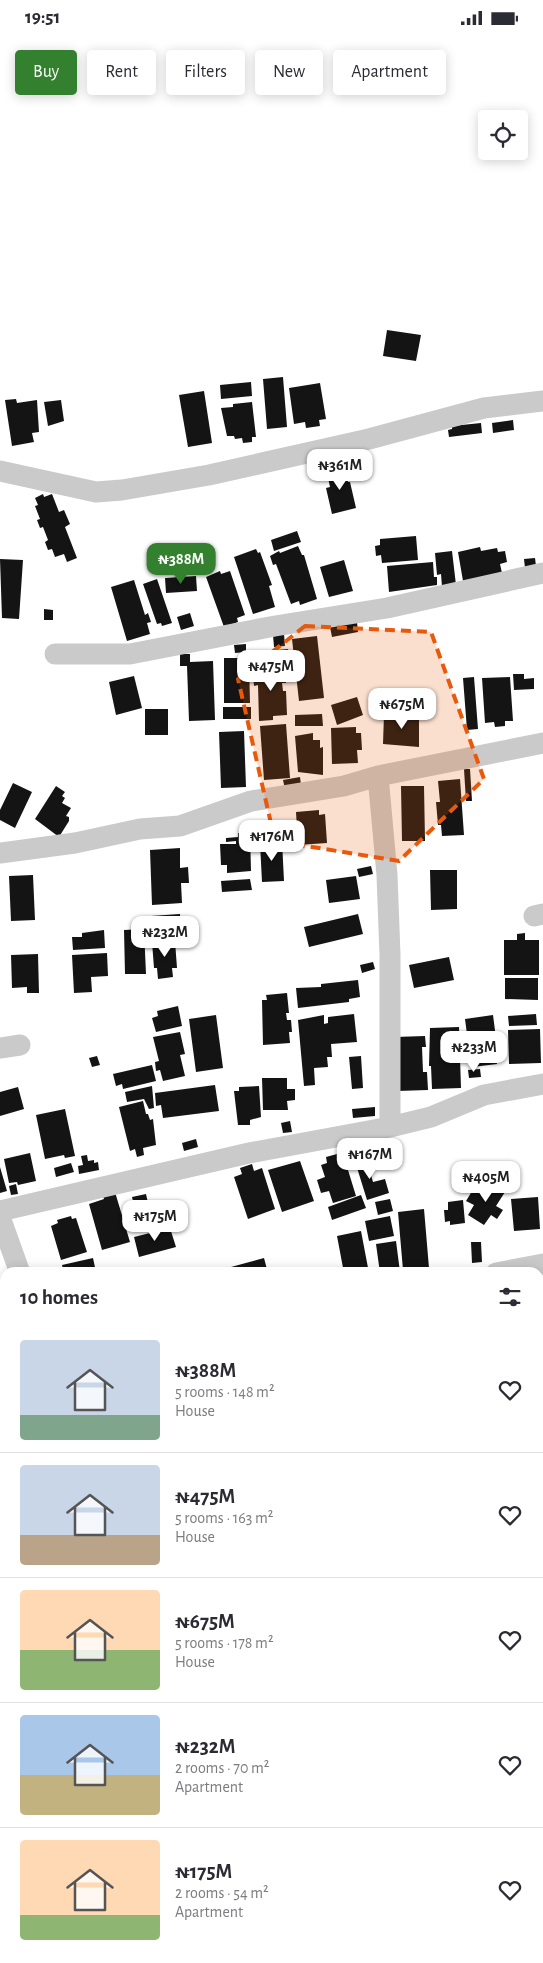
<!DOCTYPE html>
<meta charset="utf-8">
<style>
body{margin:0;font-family:"Alegreya Sans",sans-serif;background:#f2f2f3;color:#2b2b33;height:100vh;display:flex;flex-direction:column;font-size:19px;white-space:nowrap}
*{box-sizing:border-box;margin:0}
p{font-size:16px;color:#7c7c81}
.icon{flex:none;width:28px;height:28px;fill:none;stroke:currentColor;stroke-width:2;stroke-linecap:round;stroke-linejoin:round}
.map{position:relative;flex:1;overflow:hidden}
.side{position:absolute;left:0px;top:1232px;width:544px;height:696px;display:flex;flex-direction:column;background:#fff;border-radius:15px 15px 0 0;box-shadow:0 2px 12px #0003}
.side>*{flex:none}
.hud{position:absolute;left:15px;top:15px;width:514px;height:45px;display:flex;gap:10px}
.fabs{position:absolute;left:478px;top:75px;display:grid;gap:10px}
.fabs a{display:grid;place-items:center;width:50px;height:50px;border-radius:5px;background:#fff;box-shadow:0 2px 12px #0003;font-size:25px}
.price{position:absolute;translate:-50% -42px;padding:0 11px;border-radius:10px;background:#fff;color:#222;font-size:16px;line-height:32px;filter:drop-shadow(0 1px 2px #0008)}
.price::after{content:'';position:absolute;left:50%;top:30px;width:15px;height:11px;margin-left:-8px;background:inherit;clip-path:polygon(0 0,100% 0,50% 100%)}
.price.current{background:#33802e;color:#fff}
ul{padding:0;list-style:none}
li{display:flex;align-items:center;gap:15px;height:125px;padding:0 20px}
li+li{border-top:1px solid #e1e1e2}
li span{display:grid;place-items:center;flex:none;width:140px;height:100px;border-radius:5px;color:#555}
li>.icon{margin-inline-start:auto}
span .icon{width:60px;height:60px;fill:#fffc;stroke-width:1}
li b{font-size:21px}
h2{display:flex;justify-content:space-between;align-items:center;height:60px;padding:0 20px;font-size:21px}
.chip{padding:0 18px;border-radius:5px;background:#fff;box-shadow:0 2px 12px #0003;font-size:18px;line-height:45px}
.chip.current{background:#33802e;color:#fff}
.status{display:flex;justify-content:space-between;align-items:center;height:35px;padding:0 25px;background:#fff;direction:ltr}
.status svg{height:14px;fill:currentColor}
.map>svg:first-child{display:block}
</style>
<div class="status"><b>19:51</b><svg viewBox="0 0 49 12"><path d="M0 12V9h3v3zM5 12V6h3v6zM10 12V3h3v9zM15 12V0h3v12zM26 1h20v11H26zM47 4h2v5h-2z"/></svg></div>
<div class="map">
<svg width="543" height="1928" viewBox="0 0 543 1928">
<rect width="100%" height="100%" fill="#fff"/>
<path fill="#141414" d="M387 295 421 300 416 326 383 321Z
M283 342 287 392 267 394 263 344Z
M251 347 252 361 221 364 220 350Z
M320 348 326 384 319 385 320 391 306 393 305 387 294 389 289 353Z
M204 356 212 408 188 412 179 360Z
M16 364 17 368 37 365 39 397 32 398 34 407 12 411 5 365Z
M61 365 64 386 48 391 44 367Z
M252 367 256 402H252V407L243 408 242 403 235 404 234 401H227L221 373 233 372V369Z
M513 385 514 395 493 398 492 388Z
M481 388 482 398 449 402 448 395 452 394V391Z
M340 429 342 434H345L348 447H350L356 473 332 479 326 453 330 452 327 438H330L329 435 333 434 332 431Z
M43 459 44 462 52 459 59 477 64 475 70 489 65 492 77 523 67 527 64 519 55 522 52 514 48 515 45 507 48 505 43 492 40 493 37 485 40 484 35 471 38 470 35 463Z
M297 496 301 507 274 516 271 505Z
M416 501 418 525 382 528 381 520 376 521 375 511 380 510V504Z
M298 511 302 520H304L317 564 300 570 299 566 291 569 276 529 273 530 270 521 279 516 280 518Z
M480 512 481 516 497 513 498 517 505 516 507 527 500 529 502 538 463 546 458 517Z
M256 514 258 518 260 517 272 550 269 551 275 572 253 579 234 522Z
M452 516 456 550 442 552 441 539 437 540 435 518Z
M535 523 536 531 525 533 524 524Z
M0 524 23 525 19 584 2 583Z
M344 525 353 556 329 562 320 532Z
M433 527 434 542H437V550L389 557 387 531Z
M220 536 221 539 230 536 245 580 237 583 238 587 224 592 206 542Z
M196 541 197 556 166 558 165 543Z
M157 544 172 588 162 591 161 588 157 589 143 549Z
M134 545 145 580 148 578 151 587 147 588 150 599 127 606 111 552Z
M44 574 53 575V585H44Z
M190 578 194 591 181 595 177 582Z
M357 587 358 597 332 602 330 592Z
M284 599 285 611 274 612 273 600Z
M317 601 324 663 299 666 292 604Z
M246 609V617L235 618 234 610Z
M288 614 289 620 278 621 277 615Z
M180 619H190V627L213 626 215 685 189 686 187 631H180Z
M224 623H238V627H249L250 668H224Z
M261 625H276V638H285L286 648H282L283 656H286L287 680 273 681V685L259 686 258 650 254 651 253 639H262Z
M513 639H524V644L534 643V654L514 655Z
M134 641 142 673 116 680 109 647Z
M474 642 478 694 467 695 463 643Z
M510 642 513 686H505V691L495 692 494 687 485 688 482 643Z
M357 662 363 680 337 690 331 670Z
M223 672H251V684H223Z
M145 674H168V700H145Z
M322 679 323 691H295V680Z
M384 679H419V712L383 709Z
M286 689 290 743 264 745 260 691Z
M356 692V698H361L362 715H357L358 728 332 729 331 693Z
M244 696 246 752 221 753 219 697Z
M313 698V705H320V713L323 712V740L298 737 295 701Z
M464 734H470L472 766H466Z
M300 742 301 750 285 754 283 745Z
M460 744 464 800 442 801 441 790H438L436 767H440L438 746Z
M13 748 32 757 15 793 0 785V775Z
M56 751 65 757 62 761 65 763 62 768 71 773 66 781 69 782V786L59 802 35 784Z
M401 751H424L425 806H402Z
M319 775V780L325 779 327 808 298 810 296 777Z
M238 798H250L251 836 227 838V830H221L220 809H236V806L226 807V803L238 802Z
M282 806 284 846 262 847 260 808Z
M180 813V833L188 832 189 848H181L182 868 152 870 150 815Z
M371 831 373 839 359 842 357 834Z
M430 835H457V874L431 875Z
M33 840 35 885 11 886 9 841Z
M356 841 360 864 329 868 326 845Z
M250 844 252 855 222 857 221 846Z
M180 879 181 900 152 901 151 881Z
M358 879 363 899 309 912 304 892Z
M144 894 146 939H125L124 895Z
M104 895 105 913 73 915 72 902H82V898Z
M525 898V905H539V940H504V905H517V899Z
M175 906 177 933H172L173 942 158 944 157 933H154L152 907Z
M107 918 108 941 91 942 92 957 74 958 72 920Z
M38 919 39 958H27V952L12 953 11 920Z
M449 922 454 945 414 953 409 930Z
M373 927 375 934 362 938 360 930Z
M505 943H538V965L505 964Z
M358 945 360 962 349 964V967L298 973 296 953 321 952V949Z
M287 958 289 978H286L287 985H291L292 997H289L290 1008 263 1010 262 965H267L266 960Z
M178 971 182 991 156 997 152 983 158 981 157 976Z
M354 979 357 1007 331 1009 332 1022H327L328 1032 314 1033 315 1050 304 1051 298 985 324 980V989L328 988V982Z
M536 979 537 990 509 991 508 981Z
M216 980 223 1033 196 1037 189 984Z
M493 980 496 1003 468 1007 465 984Z
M459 992 461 1053 432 1054 431 1031H429L430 993Z
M540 994 541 1028 509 1029 508 995Z
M180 997 185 1019 180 1020 185 1041 163 1046 160 1035 156 1036 155 1027 159 1026 153 1002Z
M425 1001 426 1012H422L423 1037H427L428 1055 397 1056 395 1002Z
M495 1008 497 1029 472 1032 470 1010Z
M97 1021 100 1030 92 1032 89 1023Z
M361 1021 363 1053 352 1054 349 1022Z
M152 1030 156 1046 123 1054 122 1049 116 1051 113 1039Z
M480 1034 481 1042 469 1043 468 1035Z
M262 1043H287V1054H295V1065L287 1066 288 1075H263Z
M215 1050 219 1076 163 1083 161 1070 156 1071 155 1058Z
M152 1051 154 1073 149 1074 144 1064 127 1067 125 1057Z
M259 1051 261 1082 250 1085V1090H238L234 1056H239V1052Z
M18 1052 24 1074 0 1081V1057Z
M143 1066 146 1079H148L150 1085 153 1084 156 1110 143 1113 144 1120 137 1122 135 1114 130 1116 119 1072Z
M375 1072V1081L353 1083 352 1074Z
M65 1074 75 1121 65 1123 64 1120 45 1124 36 1080Z
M290 1086 292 1097 283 1098 281 1088Z
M196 1104 198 1112 184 1116 182 1108Z
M366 1109 368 1115 353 1119 351 1113Z
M30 1118 36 1146 18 1150 17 1147 9 1148 4 1124Z
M337 1119 339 1124 344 1122 356 1161 333 1168 329 1156 321 1158 317 1145 325 1142 321 1130 327 1128 326 1122Z
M365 1119 373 1147 385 1144 389 1158 367 1165 354 1123Z
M87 1120 88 1126 94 1125V1128L98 1127 99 1135 79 1139 78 1131 83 1130 81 1121Z
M300 1126 314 1166 282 1177 268 1135Z
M71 1128 74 1137 56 1142 54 1133Z
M252 1129 254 1136 262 1133 275 1174 248 1184 234 1142 242 1139 240 1133Z
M0 1132 7 1156 0 1158Z
M488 1146 505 1157 496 1171 503 1175 497 1184 491 1180 484 1190 468 1180 474 1170 466 1166 474 1153 482 1157Z
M16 1149 18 1159 11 1160 9 1151Z
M115 1157 130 1207 102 1215 89 1169 104 1164 103 1161Z
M146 1159 148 1168 157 1166 162 1191 132 1196 128 1172 134 1170 132 1162Z
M361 1160 366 1173 332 1185 328 1172Z
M538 1162 540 1194 514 1196 511 1164Z
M390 1164 393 1176 378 1180 375 1167Z
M463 1165 465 1188 450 1190V1186L445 1187 444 1175H448V1167Z
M424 1174 429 1233 403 1235 398 1177Z
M71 1181 72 1184 76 1183 87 1217 61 1225 51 1191 58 1188 57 1185Z
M390 1181 394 1201 369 1206 365 1186Z
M170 1193 176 1212 139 1222 134 1202Z
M361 1196 369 1238H344L337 1201Z
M396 1206 400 1237 380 1238 376 1209Z
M471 1207H481L482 1227 472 1228Z
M93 1223 96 1237 64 1238 62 1230Z
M264 1223 268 1238H232L231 1232Z
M543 1321V1344L539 1345V1322Z
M0 1378 5 1396V1400L0 1401Z
M5 1435V1456L1 1457 2 1461 0 1462V1436Z
M543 1436V1500H542L539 1479V1437Z
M4 1539 5 1572 0 1574V1540Z
M539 1564 543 1575V1593L539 1594Z
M346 1924H369L370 1928H347Z
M381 1924H410L411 1928H381Z"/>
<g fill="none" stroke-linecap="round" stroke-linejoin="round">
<path stroke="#cacaca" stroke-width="21" d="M0 436 96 457 122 455 209 440 369 404 484 373 543 366
M55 619H130L275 591 387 573 543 538
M378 741 387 840 390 920V1092
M0 818 75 808 140 794 180 791 251 766 344 751 378 741 543 708
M534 881 543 879
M0 1013 20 1010
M0 1176 249 1118 390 1092 431 1082 484 1060 543 1049
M0 1182 20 1238
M496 1238 543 1229
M0 1356 5 1355
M539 1422H543
M0 1522 5 1521
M539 1616 543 1615
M0 1756 5 1754"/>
</g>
<path fill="#e8590c" fill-opacity="0.2" stroke="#e8590c" stroke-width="4" stroke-dasharray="10 6" stroke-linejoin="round" d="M305 591 431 597 484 744 399 826 275 806 238 644Z"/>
</svg>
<div class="fabs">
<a><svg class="icon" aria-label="locate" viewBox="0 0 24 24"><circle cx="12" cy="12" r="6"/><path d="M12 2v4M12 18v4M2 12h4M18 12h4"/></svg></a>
</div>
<b class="price" style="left:340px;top:456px">₦361M</b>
<b class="price current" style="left:181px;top:550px">₦388M</b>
<b class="price" style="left:271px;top:657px">₦475M</b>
<b class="price" style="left:402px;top:695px">₦675M</b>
<b class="price" style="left:272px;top:827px">₦176M</b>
<b class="price" style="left:165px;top:923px">₦232M</b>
<b class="price" style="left:474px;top:1038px">₦233M</b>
<b class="price" style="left:370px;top:1145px">₦167M</b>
<b class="price" style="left:486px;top:1168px">₦405M</b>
<b class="price" style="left:155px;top:1207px">₦175M</b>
<div class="hud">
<a class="chip current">Buy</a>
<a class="chip">Rent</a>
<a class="chip">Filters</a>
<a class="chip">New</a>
<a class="chip">Apartment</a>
</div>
<section class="side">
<h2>10 homes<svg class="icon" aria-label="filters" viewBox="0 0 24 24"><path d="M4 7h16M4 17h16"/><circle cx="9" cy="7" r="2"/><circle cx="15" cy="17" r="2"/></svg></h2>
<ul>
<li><span style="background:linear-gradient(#c9d6e8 75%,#7fa58c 0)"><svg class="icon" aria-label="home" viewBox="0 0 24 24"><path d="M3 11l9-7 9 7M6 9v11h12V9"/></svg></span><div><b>₦388M</b><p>5 rooms · 148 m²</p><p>House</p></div><svg class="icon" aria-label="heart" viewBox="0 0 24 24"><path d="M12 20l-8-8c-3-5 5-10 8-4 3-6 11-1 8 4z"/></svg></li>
<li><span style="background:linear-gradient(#c9d6e8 70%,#b9a48a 0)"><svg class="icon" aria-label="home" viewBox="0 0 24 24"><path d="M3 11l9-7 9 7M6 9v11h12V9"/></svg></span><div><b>₦475M</b><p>5 rooms · 163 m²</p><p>House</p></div><svg class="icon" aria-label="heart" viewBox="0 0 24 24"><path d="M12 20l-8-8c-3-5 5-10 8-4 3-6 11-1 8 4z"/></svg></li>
<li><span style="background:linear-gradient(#ffd9b3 60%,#8fb573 0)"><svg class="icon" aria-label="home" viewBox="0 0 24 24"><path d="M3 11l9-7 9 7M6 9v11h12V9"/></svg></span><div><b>₦675M</b><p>5 rooms · 178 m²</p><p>House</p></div><svg class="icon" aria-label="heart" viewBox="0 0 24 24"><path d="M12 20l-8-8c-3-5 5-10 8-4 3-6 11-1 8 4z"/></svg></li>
<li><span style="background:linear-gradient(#a9c7e8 60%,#c2b280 0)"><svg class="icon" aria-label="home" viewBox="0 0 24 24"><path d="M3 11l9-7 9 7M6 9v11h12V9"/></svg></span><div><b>₦232M</b><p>2 rooms · 70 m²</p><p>Apartment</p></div><svg class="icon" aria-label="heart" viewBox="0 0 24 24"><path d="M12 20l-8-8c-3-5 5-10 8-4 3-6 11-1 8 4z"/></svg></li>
<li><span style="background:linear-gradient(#ffd9b3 75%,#8fb573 0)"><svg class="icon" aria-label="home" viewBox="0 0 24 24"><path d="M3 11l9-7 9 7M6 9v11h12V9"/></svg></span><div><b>₦175M</b><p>2 rooms · 54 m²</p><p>Apartment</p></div><svg class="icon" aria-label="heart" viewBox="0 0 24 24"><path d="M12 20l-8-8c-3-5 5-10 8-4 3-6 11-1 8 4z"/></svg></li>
</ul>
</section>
</div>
